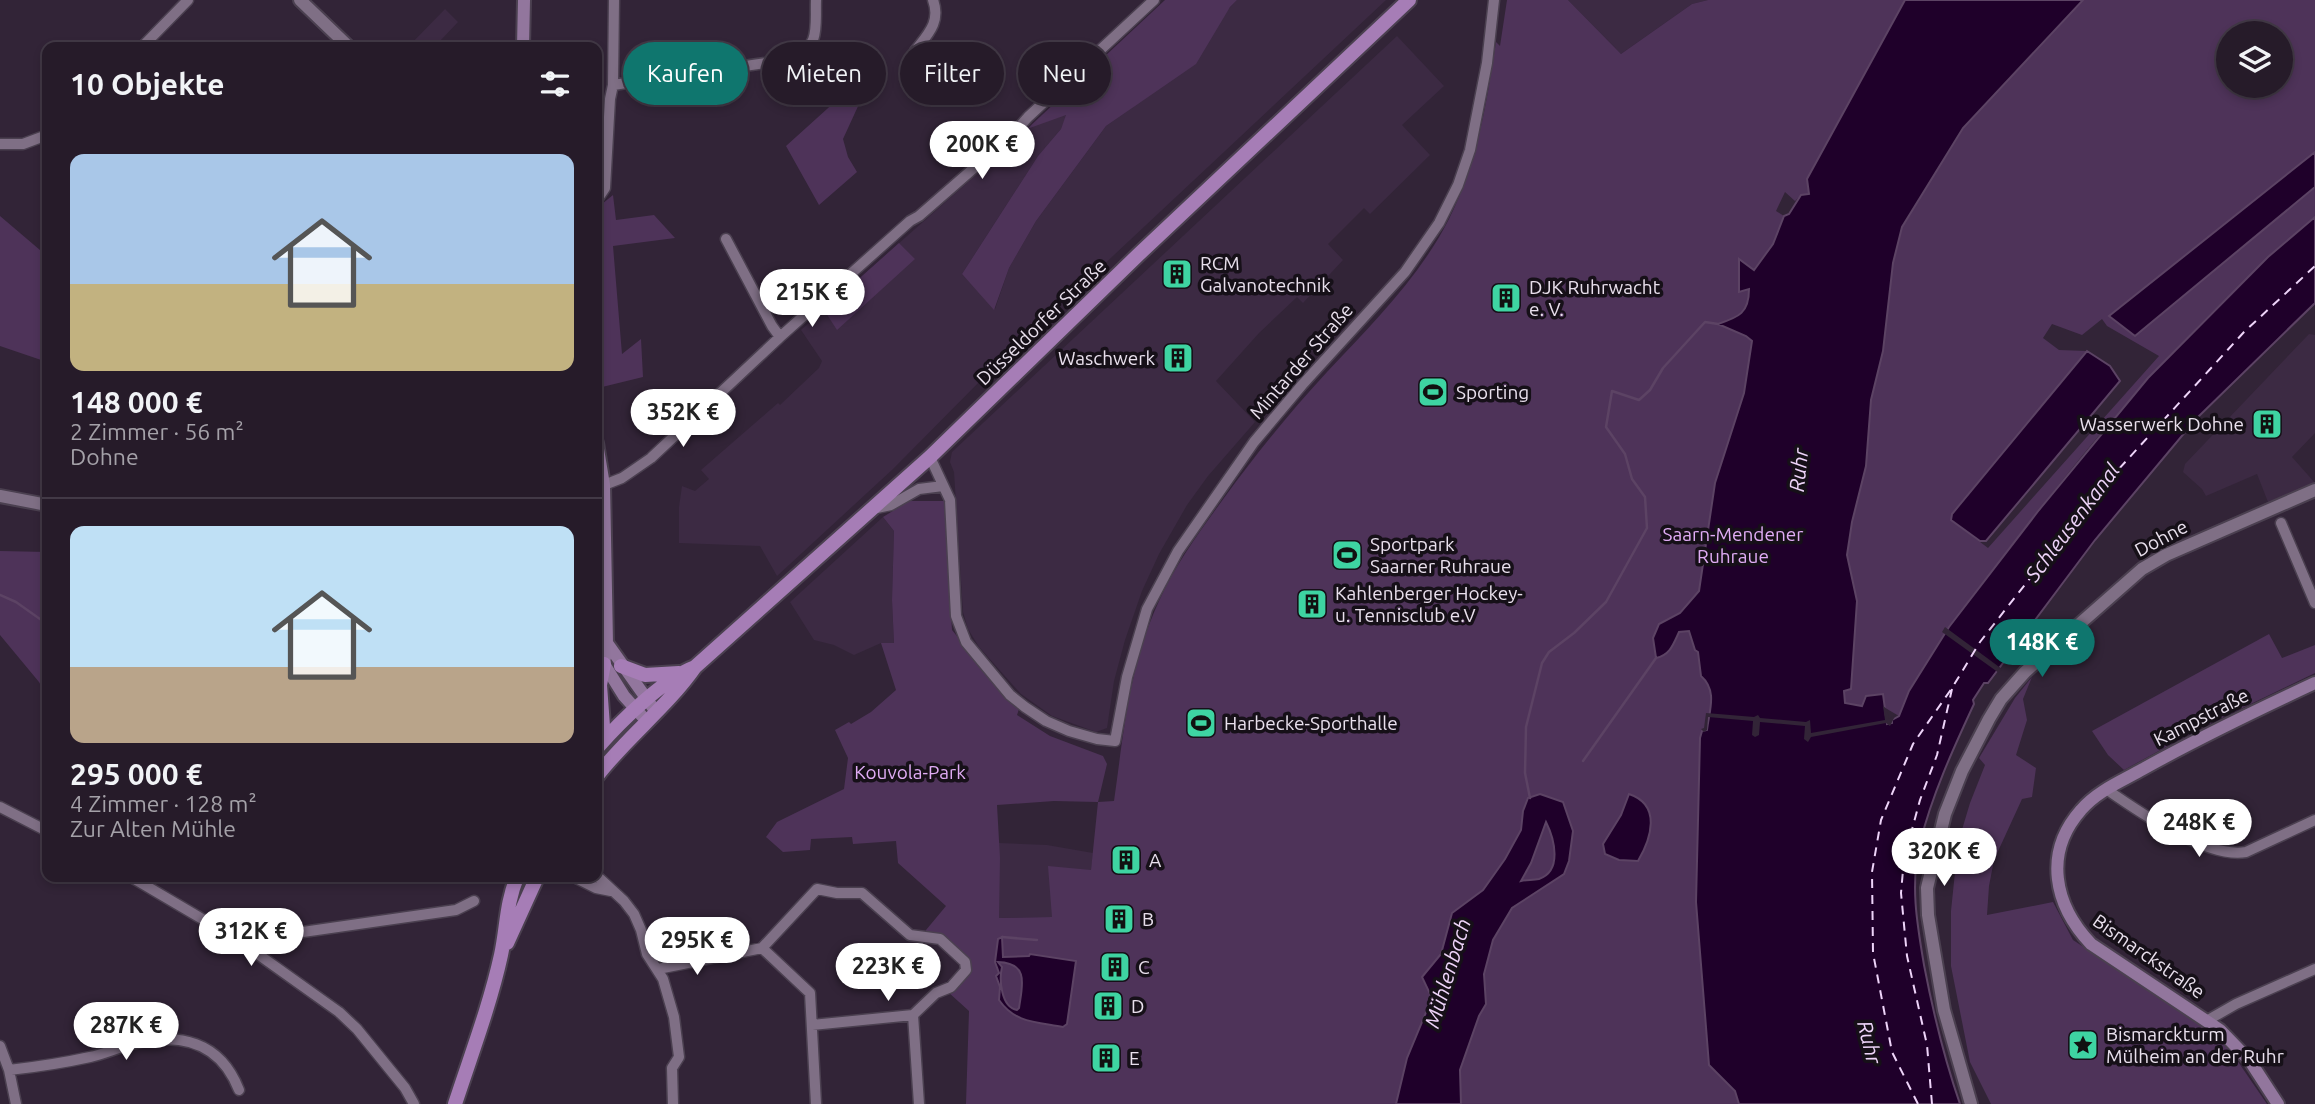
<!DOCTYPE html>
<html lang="de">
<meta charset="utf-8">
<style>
body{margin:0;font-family:Ubuntu,sans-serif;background:#322835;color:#f1f3f6;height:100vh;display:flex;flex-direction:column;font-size:26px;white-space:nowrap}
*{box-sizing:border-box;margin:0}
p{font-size:23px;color:#a4a1a8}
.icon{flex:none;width:38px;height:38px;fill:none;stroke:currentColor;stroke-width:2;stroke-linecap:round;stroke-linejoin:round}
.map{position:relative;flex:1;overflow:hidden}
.sheet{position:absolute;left:42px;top:42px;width:560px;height:840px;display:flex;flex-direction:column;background:#261b29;border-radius:14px;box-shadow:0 4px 10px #0003,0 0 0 2px #423946}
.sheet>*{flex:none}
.guide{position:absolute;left:623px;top:42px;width:665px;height:63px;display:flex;gap:14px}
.tools{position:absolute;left:2216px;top:21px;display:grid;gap:14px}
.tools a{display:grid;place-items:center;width:77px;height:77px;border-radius:50%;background:#261b29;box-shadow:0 4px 10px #0003,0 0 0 2px #423946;font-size:35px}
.price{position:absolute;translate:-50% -60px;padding:0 16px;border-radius:24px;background:#fff;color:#222;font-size:23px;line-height:46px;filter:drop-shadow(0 2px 4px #0008)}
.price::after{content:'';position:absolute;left:50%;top:42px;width:21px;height:16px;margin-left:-10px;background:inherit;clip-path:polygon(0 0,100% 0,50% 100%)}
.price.on{background:#0f766e;color:#fff}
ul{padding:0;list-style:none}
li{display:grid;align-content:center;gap:14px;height:371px;padding:0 28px}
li+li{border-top:2px solid #423946}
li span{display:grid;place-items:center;height:217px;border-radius:14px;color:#555}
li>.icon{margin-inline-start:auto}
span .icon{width:126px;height:126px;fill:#fffc;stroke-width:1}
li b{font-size:30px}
h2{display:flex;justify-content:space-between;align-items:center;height:84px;padding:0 28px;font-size:30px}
.pill{padding:0 24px;border-radius:32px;background:#261b29;box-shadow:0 4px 10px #0003,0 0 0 2px #423946;font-size:24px;line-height:63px}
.pill.on{background:#0f766e;color:#fff}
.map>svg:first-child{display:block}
</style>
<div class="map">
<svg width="2315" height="1104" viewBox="0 0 2315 1104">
<rect width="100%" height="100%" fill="#322437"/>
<path fill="#3c2a43" d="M1237 0H1386L986 375 893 469 777 576 760 546 679 543V507L682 486 695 491 709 479 701 470 778 403 780 405 819 368 822 361 801 330 1081 82 1061 129 1038 156 962 274 995 309 1009 268 1036 221 1106 126 1133 107Z
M1568 0H1708L1692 4 1621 54Z
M445 9 458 22 440 41 446 47H408Z
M1397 36 1444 86 1402 125 1430 155 1370 214 1364 208 1328 244 1343 260 1303 303 1297 297 1259 333 1216 381 1255 422 1208 476 1187 505 1159 554 1142 591 1125 640 1114 681 1107 728 1096 732 1052 716 1021 694 979 647 968 629 963 612 954 472 950 462 952 452Z
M2309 334 2315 335V433L2292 457 2315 483 2268 502 2257 474 2206 496 2202 489 2183 472 2185 464Z
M883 517 894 531 892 600 894 644 881 643 854 655 834 645 814 640 790 602Z
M999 843 1047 845 1093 853 1091 871 1053 917 999 918Z"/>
<path fill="#4e3359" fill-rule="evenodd" d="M1165 0H1237L1230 7 1196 64 1106 126 1036 221 1009 268 994 310 962 274 1038 156 1061 129 1066 115 1027 129Z
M1507 0H1568L1621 54 1692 4 1708 0H1905L1807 179 1809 195H1801L1795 201 1785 192 1776 211 1784 216 1773 244 1753 270 1739 260V291L1749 288V302L1742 313 1986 0H2315V217C2181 332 2063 468 1965 613 1943 647 1916 680 1899 716L1887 709 1819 724 1873 1104H966L969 1011 948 992 955 990 970 974 969 961 925 934 926 930 946 906 898 863 896 841 853 844 852 837 811 839 810 850 783 852 766 837 777 822 844 789 848 758 835 730 849 722 851 724 871 712 896 690 881 643H894L892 600 894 531 883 517 909 501H944L952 630 1005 696 1019 709 1017 715 1050 736 1103 756 1107 764 1098 802 1114 801C1124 731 1129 666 1159 601 1175 565 1200 531 1224 498 1256 454 1290 412 1327 372 1371 325 1419 278 1449 219 1478 162 1486 105 1496 42L1500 46ZM2228 33H2280V86H2228ZM2102 319 2107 326 2159 356 1988 548 1951 520 1952 514 2087 351 2059 350 2043 338 2052 324 2082 335ZM1054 801 1098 802 1091 870 1048 866 1052 917 999 918 1000 858 997 805Z
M858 81 865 91 843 139 848 157 857 172 819 205 786 146Z
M613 195 616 220 654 215 675 238 613 246 622 354 641 339 643 377 598 388 597 208Z
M0 216 47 256V362L0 346Z
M899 243 915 259 837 330 824 310Z
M0 551 47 552V697L39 682 0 635Z
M2269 634 2282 658 2315 645V673L2199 729 2124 770 2108 755 2092 731Z
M2032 677 2023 699 2027 720 2016 755 2036 768 2032 797 2022 799 1994 860 1989 886 1987 915 2053 902 2073 940 2195 1021 2221 1042 2232 1053 2267 1104H1991L1970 1062 1951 966V911L1958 843 1970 803 1985 765 1979 758 2015 698Z"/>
<path fill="#1f002a" stroke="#5c4364" stroke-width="2" fill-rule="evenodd" d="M1905 0H2083L1963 128 1902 227 1893 263 1883 351 1871 400 1866 466 1852 522 1847 555 1857 601 1851 689 1844 691 1845 703 1862 706 1866 696 1883 694 1887 724 1892 723V720L1899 716 1909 691 1949 627 2039 510 2148 378 2268 257 2315 217V303L2196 419 2095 540 1988 683H1984L1973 700 1974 704C1953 749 1932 795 1920 843 1910 884 1917 924 1924 965 1933 1012 1944 1058 1960 1104H1739L1735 1091 1709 1065 1696 902 1700 738 1702 731 1707 730C1709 711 1718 691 1701 676L1698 652 1695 650 1689 631 1679 632C1673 645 1670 655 1656 658L1653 638 1659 624 1680 613 1699 591 1715 483 1744 393 1752 341 1746 336 1718 324C1739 317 1749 313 1749 289L1739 292V259L1754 270 1773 244 1784 216 1789 214 1801 195 1809 194 1807 179Z
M2315 152V187L2135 336 2109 316Z
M2087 351 2110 366 2120 381 1986 541H1980L1951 520 1952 514Z
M1540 794 1563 802 1573 831 1569 861 1564 874 1512 908 1493 940 1484 974 1486 1004 1479 1016 1460 1070 1461 1104H1396L1407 1058 1432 998 1422 977 1441 954 1452 913 1483 890 1505 859 1521 830 1523 811 1528 798ZM1546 822C1554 838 1563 871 1539 879 1533 880 1526 880 1521 881L1531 863Z
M1629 794C1662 805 1651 839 1638 861L1619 860 1605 854 1603 844 1621 815Z
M1002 937 1003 957 1029 956 1030 954 1076 961 1067 1024 1063 1027C1036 1022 1015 1023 999 1000L1000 987 996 976 999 973 995 962 998 939ZM998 962C1030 963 1022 986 1019 1008L1017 1010C1001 1007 999 980 1002 967Z"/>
<path fill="#322437" d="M1945 627 2002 669 1999 673 1942 632Z
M1883 706 1887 709 1889 719 1896 714 1890 726 1886 723 1811 737 1808 742 1804 739 1805 726 1760 722 1759 735 1755 737 1752 735 1753 721 1708 717 1707 730 1704 732 1701 729 1704 728 1706 713 1754 717 1758 715 1760 718 1806 722 1810 720 1811 733 1885 720Z"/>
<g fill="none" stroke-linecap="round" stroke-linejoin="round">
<path stroke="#5c4364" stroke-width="2.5" d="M0 595 16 602 47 624
M1583 761 1656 658
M1530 798 1525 773 1526 727 1542 663 1549 652 1574 633 1606 602 1647 528 1645 497 1632 479 1625 454 1606 427 1612 391 1639 400 1650 390 1663 368 1705 322 1718 324
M1002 937 1037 940"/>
<path stroke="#eed4f9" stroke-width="2" stroke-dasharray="9 7" stroke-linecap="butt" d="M1918 1104 1892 1052 1873 953 1872 872 1881 820 1913 744 1952 688 1980 642 2096 494 2244 332 2315 266
M1932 1104 1927 1045 1907 956 1901 893 1904 859 1920 800 1937 755 1952 689"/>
<g stroke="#4b4050" stroke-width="13">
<path id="minor" d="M142 47 188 0
M915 51C928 34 941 22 933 0
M613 85 793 59C821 46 815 26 816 0
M0 144H23L47 135
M597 200 605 188 610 99 613 85 614 0
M726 239 772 326 780 337
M930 457 950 500 956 616 966 642 1010 695 1025 707 1046 721 1069 731 1097 739 1115 741 1127 677 1147 609 1178 551 1254 442 1302 385 1405 272 1439 223 1458 185 1470 150 1487 63 1494 0
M604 485 622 478 651 458 780 337 910 221 919 216 1013 134 1028 117 1154 0
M872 509 891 505 919 489 943 486
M2281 523 2315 603
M2106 789C2139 812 2207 859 2246 852L2315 820
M0 807 47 831
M597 876 624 901 634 914 641 930 647 954 663 979 674 1017 679 1057 672 1068 673 1104
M131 877 238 940 339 1012 357 1029 405 1088 414 1104
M574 877 596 888 611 891
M762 948 810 993 816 1104
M256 953 275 936 456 910 474 901
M658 969 762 948 817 889 837 893H862L910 935 940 939 965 962 966 970 951 987 936 993 913 1015 919 1104
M2208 1020 2236 1004 2315 969
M812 1025 913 1015
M0 1046 9 1070 16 1104
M9 1070C36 1067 63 1063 90 1057 104 1054 117 1048 132 1044 179 1032 220 1041 239 1090"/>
</g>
<g stroke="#4b4050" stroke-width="16">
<path id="tertiary" d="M300 0 349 47
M0 496 47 505
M1971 1104 1944 1010 1928 915 1927 888 1945 814 1962 771 1989 719 2001 699 2025 672 2142 569 2166 555 2315 490"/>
</g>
<g stroke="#4b4050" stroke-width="16">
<path id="secondary" d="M523 47 524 0
M597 443 604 485 607 643 604 664 624 696 642 716
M607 643 656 712
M2278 1104 2250 1061 2220 1030 2091 944C2054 905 2043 853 2081 810 2097 791 2122 781 2143 769 2199 738 2257 710 2315 683"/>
</g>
<g stroke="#4b4050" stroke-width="18">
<path id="primary" d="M604 664 600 685 604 740
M621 666 645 675 679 673
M597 748C620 722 663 679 695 667
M597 776C627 737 667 707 695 667L930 457 1138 255 1409 0
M507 943 537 877
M455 1104C471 1055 490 1005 501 955 507 927 506 904 517 877"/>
</g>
<use href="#minor" stroke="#7f6f85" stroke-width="10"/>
<use href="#tertiary" stroke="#7f6f85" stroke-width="12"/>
<use href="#secondary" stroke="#92769d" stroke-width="12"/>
<use href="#primary" stroke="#a67db6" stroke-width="14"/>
</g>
<defs>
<g id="building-square" transform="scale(1.575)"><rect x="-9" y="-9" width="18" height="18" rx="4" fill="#3ed4a2" stroke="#161018"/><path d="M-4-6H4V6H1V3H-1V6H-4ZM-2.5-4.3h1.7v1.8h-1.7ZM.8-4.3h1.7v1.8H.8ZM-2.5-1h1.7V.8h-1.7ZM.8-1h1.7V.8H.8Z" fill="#111"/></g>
<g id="stadium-square" transform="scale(1.575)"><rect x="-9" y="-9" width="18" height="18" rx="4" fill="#3ed4a2" stroke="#161018"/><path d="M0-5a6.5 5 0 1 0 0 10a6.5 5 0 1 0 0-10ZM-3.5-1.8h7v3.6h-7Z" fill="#111"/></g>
<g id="sight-square" transform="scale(1.575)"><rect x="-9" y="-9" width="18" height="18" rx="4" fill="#3ed4a2" stroke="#161018"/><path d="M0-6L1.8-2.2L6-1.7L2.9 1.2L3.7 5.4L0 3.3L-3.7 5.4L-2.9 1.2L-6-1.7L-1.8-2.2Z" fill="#111"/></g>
</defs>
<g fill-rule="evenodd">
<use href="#building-square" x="1177" y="274"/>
<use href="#building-square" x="1506" y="298"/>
<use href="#building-square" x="1178" y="358"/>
<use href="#stadium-square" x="1433" y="392"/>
<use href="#building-square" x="2267" y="424"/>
<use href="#stadium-square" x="1347" y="555"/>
<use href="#building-square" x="1312" y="604"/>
<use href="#stadium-square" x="1201" y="723"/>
<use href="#building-square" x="1126" y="860"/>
<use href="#building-square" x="1119" y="919"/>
<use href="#building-square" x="1115" y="967"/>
<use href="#building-square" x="1108" y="1006"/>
<use href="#sight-square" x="2083" y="1045"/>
<use href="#building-square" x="1106" y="1058"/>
</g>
<g text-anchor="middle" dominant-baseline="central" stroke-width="7" stroke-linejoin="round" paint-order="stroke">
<g font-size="19" fill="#e9e0ed" stroke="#161018" text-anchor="start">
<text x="1200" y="263">RCM<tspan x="1200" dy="22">Galvanotechnik</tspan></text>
<text x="1529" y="287">DJK Ruhrwacht<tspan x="1529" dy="22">e. V.</tspan></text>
<text x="1155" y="358" text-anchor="end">Waschwerk</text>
<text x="1456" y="392">Sporting</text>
<text x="2244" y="424" text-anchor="end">Wasserwerk Dohne</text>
<text x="1370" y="544">Sportpark<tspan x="1370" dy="22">Saarner Ruhraue</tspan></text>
<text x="1335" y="593">Kahlenberger Hockey-<tspan x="1335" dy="22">u. Tennisclub e.V</tspan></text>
<text x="1224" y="723">Harbecke-Sporthalle</text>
<text x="1149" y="860">A</text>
<text x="1142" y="919">B</text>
<text x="1138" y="967">C</text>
<text x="1131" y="1006">D</text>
<text x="2106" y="1034">Bismarckturm<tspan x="2106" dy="22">Mülheim an der Ruhr</tspan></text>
<text x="1129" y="1058">E</text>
</g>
<g font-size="19" fill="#e9e0ed" stroke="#161018">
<text transform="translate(1041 322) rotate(-44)">Düsseldorfer Straße</text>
<text transform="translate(1301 361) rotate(-49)">Mintarder Straße</text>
<text transform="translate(2161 538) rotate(-28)">Dohne</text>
<text transform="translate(2201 717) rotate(-27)">Kampstraße</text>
<text transform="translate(2149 956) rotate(35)">Bismarckstraße</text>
</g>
<g font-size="19" fill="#e0acf5" stroke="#161018">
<text x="1733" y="534">Saarn-Mendener<tspan x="1733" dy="22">Ruhraue</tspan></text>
<text x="910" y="772">Kouvola-Park</text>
</g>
<g font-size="21" font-style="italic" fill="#eed4f9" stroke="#161018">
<text transform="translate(1798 470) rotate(-84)">Ruhr</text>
<text transform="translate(2072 522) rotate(-53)">Schleusenkanal</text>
<text transform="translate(1447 973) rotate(-73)">Mühlenbach</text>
<text transform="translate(1870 1042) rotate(76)">Ruhr</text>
</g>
</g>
</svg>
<div class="tools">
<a><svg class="icon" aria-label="layers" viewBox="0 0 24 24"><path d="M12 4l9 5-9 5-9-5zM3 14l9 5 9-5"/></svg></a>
</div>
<b class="price" style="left:982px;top:181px">200K €</b>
<b class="price" style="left:812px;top:329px">215K €</b>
<b class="price" style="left:683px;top:449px">352K €</b>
<b class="price on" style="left:2042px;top:679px">148K €</b>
<b class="price" style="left:2199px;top:859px">248K €</b>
<b class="price" style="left:1944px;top:888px">320K €</b>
<b class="price" style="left:251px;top:968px">312K €</b>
<b class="price" style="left:697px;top:977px">295K €</b>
<b class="price" style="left:888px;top:1003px">223K €</b>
<b class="price" style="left:126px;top:1062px">287K €</b>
<div class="guide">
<a class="pill on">Kaufen</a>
<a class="pill">Mieten</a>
<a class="pill">Filter</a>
<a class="pill">Neu</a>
</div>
<section class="sheet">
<h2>10 Objekte<svg class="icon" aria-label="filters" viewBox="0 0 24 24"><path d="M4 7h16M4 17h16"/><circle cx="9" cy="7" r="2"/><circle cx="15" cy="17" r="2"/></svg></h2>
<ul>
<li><span style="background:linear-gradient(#a9c7e8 60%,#c2b280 0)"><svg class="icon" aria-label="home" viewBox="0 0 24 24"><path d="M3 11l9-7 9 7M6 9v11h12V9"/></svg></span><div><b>148 000 €</b><p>2 Zimmer · 56 m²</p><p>Dohne</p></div></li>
<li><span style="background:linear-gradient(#bfe0f5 65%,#b9a48a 0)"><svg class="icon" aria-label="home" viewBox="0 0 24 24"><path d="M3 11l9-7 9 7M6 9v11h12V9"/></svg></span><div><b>295 000 €</b><p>4 Zimmer · 128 m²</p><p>Zur Alten Mühle</p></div></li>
</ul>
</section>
</div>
